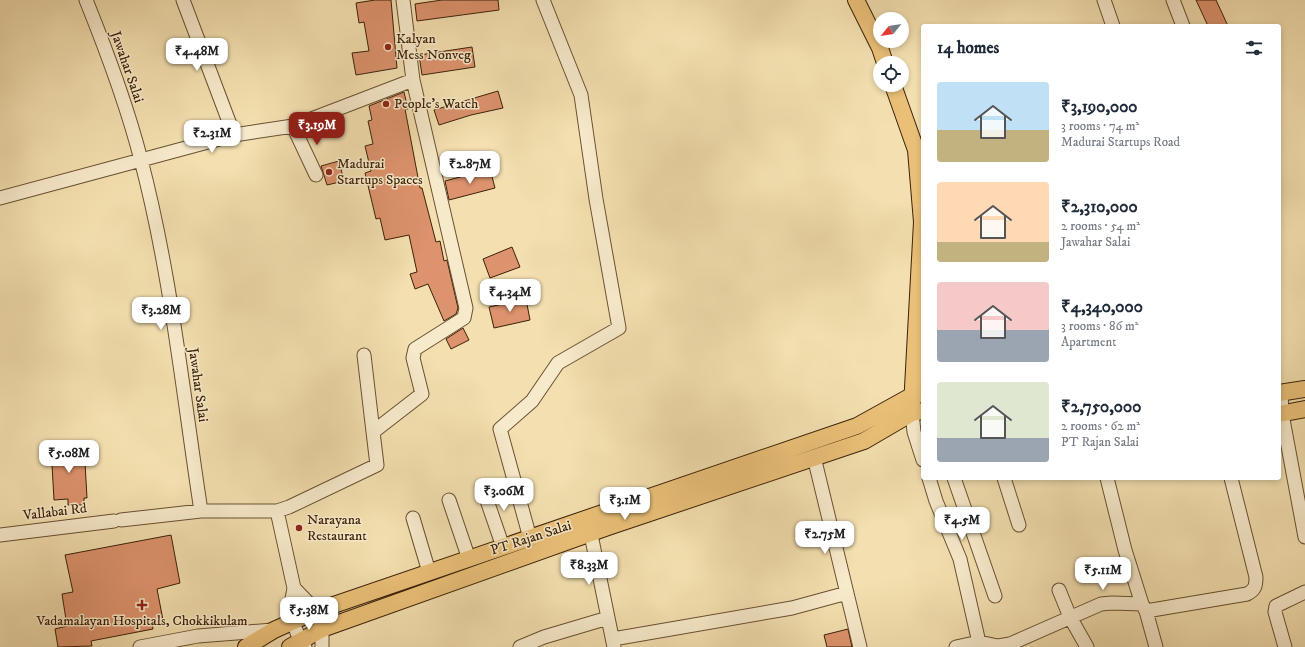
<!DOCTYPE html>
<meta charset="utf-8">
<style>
body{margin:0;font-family:"IM FELL DW Pica",serif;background:#f2f2f3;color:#1f2937;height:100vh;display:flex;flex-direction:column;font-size:15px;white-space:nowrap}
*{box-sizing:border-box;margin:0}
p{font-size:13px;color:#747a83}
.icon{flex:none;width:22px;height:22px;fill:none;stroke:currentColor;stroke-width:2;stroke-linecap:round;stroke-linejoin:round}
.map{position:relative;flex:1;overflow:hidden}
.sheet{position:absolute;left:921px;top:24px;width:360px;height:456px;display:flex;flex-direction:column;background:#fff;border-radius:4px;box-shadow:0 2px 6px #0003}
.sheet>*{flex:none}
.needle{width:26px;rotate:240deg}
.tools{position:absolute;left:873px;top:12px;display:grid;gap:8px}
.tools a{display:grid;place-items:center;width:36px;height:36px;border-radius:50%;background:#fff;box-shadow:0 2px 6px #0003;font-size:20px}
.price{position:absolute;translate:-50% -34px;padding:0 9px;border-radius:8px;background:#fff;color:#222;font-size:13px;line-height:26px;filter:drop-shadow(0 1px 2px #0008)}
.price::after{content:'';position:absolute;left:50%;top:24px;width:12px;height:9px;margin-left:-6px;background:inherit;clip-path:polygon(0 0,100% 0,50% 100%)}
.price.on{background:#8f2418;color:#fff}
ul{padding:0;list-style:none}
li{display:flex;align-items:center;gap:12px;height:100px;padding:0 16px}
li span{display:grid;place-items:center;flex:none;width:112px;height:80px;border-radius:4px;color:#555}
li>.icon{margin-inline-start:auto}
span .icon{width:48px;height:48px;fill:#fffc;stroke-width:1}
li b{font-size:17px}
h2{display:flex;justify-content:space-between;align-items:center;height:48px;padding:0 16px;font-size:17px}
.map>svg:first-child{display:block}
</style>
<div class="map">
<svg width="1305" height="647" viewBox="0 0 1305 647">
<rect width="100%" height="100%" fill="#f3dfaf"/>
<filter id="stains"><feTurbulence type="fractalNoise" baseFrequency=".005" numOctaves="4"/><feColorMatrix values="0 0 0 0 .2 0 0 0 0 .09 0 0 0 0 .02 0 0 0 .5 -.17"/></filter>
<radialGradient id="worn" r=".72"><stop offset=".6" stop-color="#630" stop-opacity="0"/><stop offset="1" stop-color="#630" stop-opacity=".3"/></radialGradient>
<path fill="#dd936d" stroke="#3b2107" d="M375 0H391L397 68 356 75 352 53 369 51 364 22 359 23 356 3Z
M442 0H498L499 10 417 21 415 4Z
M1196 0H1216L1228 26H1208Z
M472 47 475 67 422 75 419 55Z
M498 91 503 108 471 115 439 125 434 110Z
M404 92 408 109H405L420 188H422L436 242 440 241 444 261 447 260 458 308 456 314 444 321 428 284 415 289 410 274 417 272 409 235 385 240 380 218 376 219 365 173 371 171 365 146 373 144 368 121 372 120 369 106Z
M339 161 344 181 327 185 321 166Z
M490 169 495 188 449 200 445 181Z
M512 247 520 267 490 278 483 259Z
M526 299 530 320 494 328 489 307Z
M463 328 469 340 451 349 446 339Z
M84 445 87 498H84V505H68V499L54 500 51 447Z
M171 535 180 583 157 589 163 620 152 623 153 629 91 641 92 646 58 647 55 629 67 626 62 594 73 592 65 555Z
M848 629 852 647H827L824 635Z"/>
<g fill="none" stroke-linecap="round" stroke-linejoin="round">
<g stroke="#695031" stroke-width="15">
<path id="minor" d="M86 0C107 52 127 105 141 160 171 274 183 394 201 511H277L294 588 316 611 322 629V647
M183 0 234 135
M1104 0 1113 26
M1173 0 1183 26
M293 126 316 175
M0 198 234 135 293 126 413 80
M364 355 373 432
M1281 393 1282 414 1305 537
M912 413 914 432 923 460
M814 457 860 647
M929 478 936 501 960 559 980 647
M954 478 995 596
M1004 478 1019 525
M1107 478 1125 550 1142 604 1146 611 1156 647
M482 486 503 547
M449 500 469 559
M277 511 289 507 377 465 373 432 422 394 413 358 415 349 464 318 466 308 413 80 403 0
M413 518 429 572
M121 520 201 511
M589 525 614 647
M0 535 114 521
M530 538 500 429 532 401 558 363 619 328 596 199 581 95 543 0
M294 588C289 609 292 629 305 647
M1059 590 1070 617 1087 647
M1146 611 1247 594C1255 590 1256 586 1256 577L1231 478
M613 639 792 608 847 593
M140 647 198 636 273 630
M520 647 544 637 608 618
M956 647 979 642 998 646 1010 644 1101 604 1112 603 1142 604
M1285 647 1275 612 1276 606 1305 592"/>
</g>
<g stroke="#3b2107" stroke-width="18">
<path id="major" d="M856 0 880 48 885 63
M893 85 916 150 922 222 912 406
M1279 393 1305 389
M1279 414 1305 409
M246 647 274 630 316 611 857 426 913 395 923 394
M290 647 322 629 608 527 864 441 912 413 923 411"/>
</g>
<use href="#minor" stroke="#f7eacb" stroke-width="13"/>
<use href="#major" stroke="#eac078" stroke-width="16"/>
</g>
<g fill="#8f2418" stroke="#f7eacb" stroke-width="1.5">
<circle cx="388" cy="47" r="4"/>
<circle cx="386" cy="104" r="4"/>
<circle cx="329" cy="172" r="4"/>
<circle cx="299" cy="528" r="4"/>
<path d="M140 599h4v4h4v4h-4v4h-4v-4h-4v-4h4z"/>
</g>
<g text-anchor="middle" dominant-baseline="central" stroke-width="3" stroke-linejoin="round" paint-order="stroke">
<g font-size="14" fill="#3b2107" stroke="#f7eacb" text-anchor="start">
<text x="396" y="39">Kalyan<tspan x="396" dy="16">Mess Nonveg</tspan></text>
<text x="394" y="104">People's Watch</text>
<text x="337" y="164">Madurai<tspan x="337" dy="16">Startups Spaces</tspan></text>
<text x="307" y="520">Narayana<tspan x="307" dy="16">Restaurant</tspan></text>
<text x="142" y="621" text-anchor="middle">Vadamalayan Hospitals, Chokkikulam</text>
</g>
<g font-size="14" fill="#3b2107" stroke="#f7eacb">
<text transform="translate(127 67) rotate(71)">Jawahar Salai</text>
<text transform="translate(198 385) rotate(82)">Jawahar Salai</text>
<text transform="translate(55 512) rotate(-7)">Vallabai Rd</text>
<text transform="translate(531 538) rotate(-18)">PT Rajan Salai</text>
</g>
</g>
<rect width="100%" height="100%" filter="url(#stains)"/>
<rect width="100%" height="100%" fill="url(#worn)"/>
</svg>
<div class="tools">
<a><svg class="needle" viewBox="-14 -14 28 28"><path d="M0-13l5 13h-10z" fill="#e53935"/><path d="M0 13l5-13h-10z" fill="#747a83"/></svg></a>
<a><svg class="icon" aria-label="locate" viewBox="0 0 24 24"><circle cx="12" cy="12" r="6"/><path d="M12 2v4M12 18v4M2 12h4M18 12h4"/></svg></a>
</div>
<b class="price" style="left:197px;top:72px">₹4.48M</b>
<b class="price on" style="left:317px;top:146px">₹3.19M</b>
<b class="price" style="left:212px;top:154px">₹2.31M</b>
<b class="price" style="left:470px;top:185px">₹2.87M</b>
<b class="price" style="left:510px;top:313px">₹4.34M</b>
<b class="price" style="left:161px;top:331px">₹3.28M</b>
<b class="price" style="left:69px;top:474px">₹5.08M</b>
<b class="price" style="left:504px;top:512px">₹3.06M</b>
<b class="price" style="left:625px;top:521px">₹3.1M</b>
<b class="price" style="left:962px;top:541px">₹4.5M</b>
<b class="price" style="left:825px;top:555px">₹2.75M</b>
<b class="price" style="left:589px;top:586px">₹8.33M</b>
<b class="price" style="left:1103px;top:591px">₹5.11M</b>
<b class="price" style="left:309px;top:631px">₹5.38M</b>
<section class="sheet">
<h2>14 homes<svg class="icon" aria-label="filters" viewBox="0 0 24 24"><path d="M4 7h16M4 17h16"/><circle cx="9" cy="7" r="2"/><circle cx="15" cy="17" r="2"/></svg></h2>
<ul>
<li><span style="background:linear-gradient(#bfe0f5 60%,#c2b280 0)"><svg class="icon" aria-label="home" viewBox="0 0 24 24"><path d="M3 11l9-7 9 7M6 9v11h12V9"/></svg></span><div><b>₹3,190,000</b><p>3 rooms · 74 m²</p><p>Madurai Startups Road</p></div></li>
<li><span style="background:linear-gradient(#ffd9b3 75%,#c2b280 0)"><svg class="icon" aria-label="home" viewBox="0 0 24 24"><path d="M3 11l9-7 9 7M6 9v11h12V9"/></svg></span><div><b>₹2,310,000</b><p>2 rooms · 54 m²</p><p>Jawahar Salai</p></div></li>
<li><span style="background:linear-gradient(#f6c9c9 60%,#9aa5b1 0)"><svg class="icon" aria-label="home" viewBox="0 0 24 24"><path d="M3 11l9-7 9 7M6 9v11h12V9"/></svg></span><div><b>₹4,340,000</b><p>3 rooms · 86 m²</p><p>Apartment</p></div></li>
<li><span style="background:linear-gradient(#dfe7d0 70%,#9aa5b1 0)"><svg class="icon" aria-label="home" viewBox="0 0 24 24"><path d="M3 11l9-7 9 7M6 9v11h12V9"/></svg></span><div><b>₹2,750,000</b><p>2 rooms · 62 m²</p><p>PT Rajan Salai</p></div></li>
</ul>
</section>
</div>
